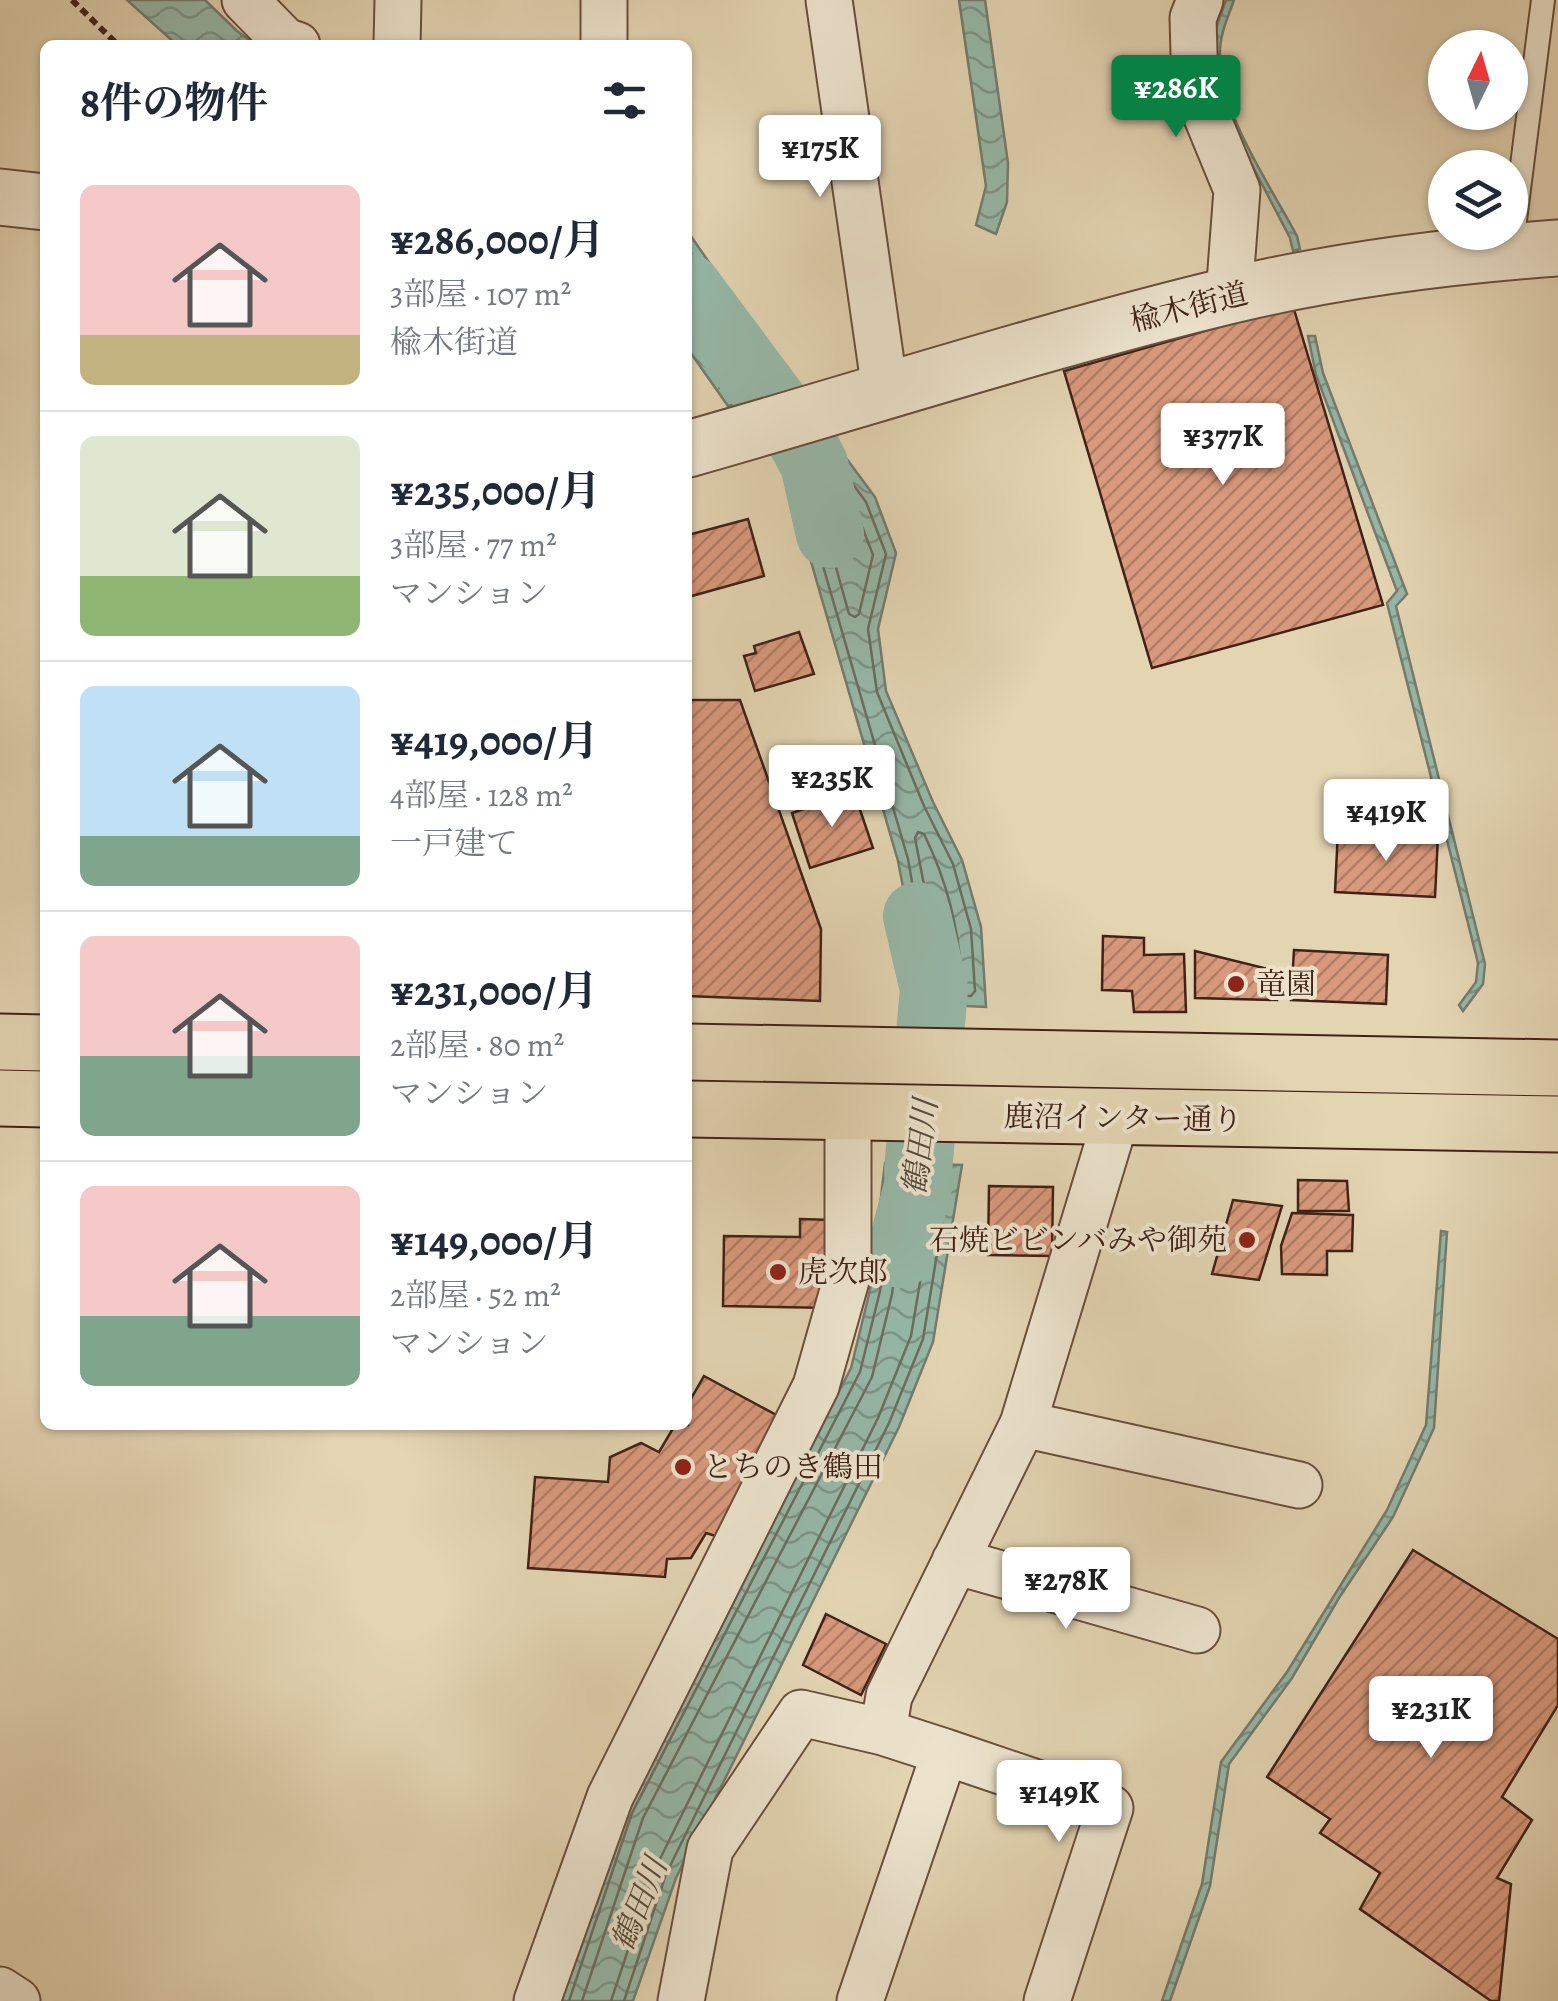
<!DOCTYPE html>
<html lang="ja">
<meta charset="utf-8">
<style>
body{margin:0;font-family:Alegreya,"Noto Serif JP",serif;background:#f6f6f7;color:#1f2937;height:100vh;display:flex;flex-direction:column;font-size:38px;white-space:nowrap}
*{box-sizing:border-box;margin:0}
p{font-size:32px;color:#747a83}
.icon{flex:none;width:55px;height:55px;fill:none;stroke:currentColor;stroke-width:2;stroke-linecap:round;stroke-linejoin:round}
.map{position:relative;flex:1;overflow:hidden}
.details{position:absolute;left:40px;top:40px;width:652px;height:1390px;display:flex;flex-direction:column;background:#fff;border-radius:15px;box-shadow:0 2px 8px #0004}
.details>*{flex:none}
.needle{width:65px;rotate:5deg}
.tools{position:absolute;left:1428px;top:30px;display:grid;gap:20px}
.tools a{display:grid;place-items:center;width:100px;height:100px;border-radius:50%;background:#fff;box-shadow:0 2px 8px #0004;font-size:50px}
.price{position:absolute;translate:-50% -85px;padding:0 22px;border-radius:10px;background:#fff;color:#222;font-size:32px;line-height:65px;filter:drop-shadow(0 2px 5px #0008)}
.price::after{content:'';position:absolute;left:50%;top:60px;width:30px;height:22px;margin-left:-15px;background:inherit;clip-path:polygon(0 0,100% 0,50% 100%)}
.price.active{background:#0b8043;color:#fff}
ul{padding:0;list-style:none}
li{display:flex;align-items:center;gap:30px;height:250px;padding:0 40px}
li+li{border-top:2px solid #e0e1e3}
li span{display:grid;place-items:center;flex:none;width:280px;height:200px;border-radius:15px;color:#555}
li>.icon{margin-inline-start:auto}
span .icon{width:120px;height:120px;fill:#fffc;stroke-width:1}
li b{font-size:42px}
h2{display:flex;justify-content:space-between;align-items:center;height:120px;padding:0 40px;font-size:42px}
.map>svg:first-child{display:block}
</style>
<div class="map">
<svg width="1558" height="2001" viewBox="0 0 1558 2001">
<defs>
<pattern id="water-waves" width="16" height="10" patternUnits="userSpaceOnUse" patternTransform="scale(2.5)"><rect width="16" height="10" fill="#96b8a8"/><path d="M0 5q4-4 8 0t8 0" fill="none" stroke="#7c9588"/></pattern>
<pattern id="building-hatch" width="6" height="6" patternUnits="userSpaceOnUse" patternTransform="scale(2.5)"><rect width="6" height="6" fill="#d8997c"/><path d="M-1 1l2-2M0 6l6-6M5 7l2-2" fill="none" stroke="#b17c65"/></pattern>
</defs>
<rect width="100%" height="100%" fill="#e3d4b2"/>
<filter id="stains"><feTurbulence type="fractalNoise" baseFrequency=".002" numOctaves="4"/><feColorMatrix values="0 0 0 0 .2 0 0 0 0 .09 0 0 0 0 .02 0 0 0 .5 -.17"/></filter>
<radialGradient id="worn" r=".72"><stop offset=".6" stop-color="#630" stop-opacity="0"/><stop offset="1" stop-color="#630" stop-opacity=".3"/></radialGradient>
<path fill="url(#water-waves)" stroke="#747c6e" stroke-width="2.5" d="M127 0H205L237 31 256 45H177Z
M959 0H985L1008 163 1007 202 996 234 976 225 986 186Z
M1226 0H1234C1228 17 1220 34 1220 52 1219 113 1269 183 1297 236L1300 249 1293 251 1290 238 1240 142 1214 77 1216 28Z
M688 232 795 386 728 406 688 349Z
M1308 336H1315L1323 373 1407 594 1396 606 1485 964 1483 984 1463 1011 1459 1005 1476 982 1478 963 1387 603 1397 591 1316 375Z
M832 439 875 497 896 553 878 629 886 691 933 802 962 860 981 927 986 1007 922 1004 917 960 898 861 780 455Z
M885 1163 962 1165 933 1342 899 1427 676 1878 633 2001H559L623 1809 851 1368 870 1290Z
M1441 1231 1447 1232 1434 1428 1393 1517 1339 1598 1292 1678 1229 1764 1210 1886 1170 2001H1162L1202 1884 1221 1762 1287 1672 1387 1510 1426 1425Z"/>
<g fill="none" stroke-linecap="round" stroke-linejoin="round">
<path stroke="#6b6d5f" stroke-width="2.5" d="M688 249 775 379 732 393 699 348 688 345
M688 271 755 367V373L736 378 706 338 688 332
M825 452 830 453 866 502 886 554 868 629 877 692 924 806 953 864 971 929 975 991 971 996 935 994 931 991 908 859 794 466 797 461Z
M821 466 855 508 873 555 859 614 855 617 849 614 810 474 812 469Z
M918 832 924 834C947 881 958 926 962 978L958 983 942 979 915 838Z
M569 2001 632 1813 860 1372 880 1291 894 1176 898 1173 946 1175 949 1181 923 1339 889 1423 666 1874 624 2001
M582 2001 643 1818 872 1377 892 1294 905 1189 909 1186 931 1187 935 1193 911 1336 878 1418 655 1869 611 2001"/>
<path stroke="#96b8a8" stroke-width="68" d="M688 288 802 441 814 464 830 534
M900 1254 920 1179 918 1171 934 989 917 916"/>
</g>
<path fill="url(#building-hatch)" stroke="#402216" stroke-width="2.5" d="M1293 306 1383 605 1152 668 1064 371Z
M748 519 764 576 688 597V535Z
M799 632 814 674 755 691 744 656 756 653 754 646Z
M690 700H740L821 929 820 1001 688 996Z
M854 792 873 848 810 868 792 813Z
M1338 830 1438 835 1435 897 1335 892Z
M1103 936 1144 938V955L1184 954 1186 1012H1134L1132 991 1102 990Z
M1294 950 1388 955 1386 1004 1291 1000Z
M1195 951 1276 971 1277 1000 1195 998Z
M1298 1180 1347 1181 1349 1211H1298Z
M989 1186 1053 1187 1052 1256 988 1255Z
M1233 1200 1282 1206 1259 1280 1212 1274Z
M1292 1213 1353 1215 1352 1251H1327V1275L1282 1274 1281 1246Z
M800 1219 833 1220 831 1308 723 1306 724 1236 800 1237Z
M704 1376 782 1418 722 1538 706 1533 691 1558 667 1559 665 1577 528 1568 535 1477 608 1482 610 1457 641 1443 659 1452 675 1425H688V1404Z
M1413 1550 1558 1639V1705L1502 1797 1532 1820 1497 1878 1511 1884 1499 2001H1491L1360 1909 1380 1873 1320 1833 1330 1819 1267 1777Z
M826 1614 886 1644 861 1695 803 1665Z"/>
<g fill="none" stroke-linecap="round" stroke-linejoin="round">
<g stroke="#694e3d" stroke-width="26">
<path id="service" d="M1511 252 1543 0"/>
</g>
<g stroke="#694e3d" stroke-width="49">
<path id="minor" d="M245 0 285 41 297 45
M604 0V45
M829 0 885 390
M1200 0 1193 18 1195 88 1237 190 1229 296
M397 45 398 0
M1023 1424 1299 1485
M955 1561 1197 1630
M945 1752 1110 1808 1047 2001
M0 1990 17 2001
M537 2001 610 1797 816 1386 848 1273V1111
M681 2001 710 1849 801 1713 883 1732
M860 2001 945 1752 883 1732 889 1696 1023 1424 1116 1118"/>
</g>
<g stroke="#694e3d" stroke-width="59">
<path id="tertiary" d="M0 197 45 202
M688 449C868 398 1046 340 1228 296 1336 270 1447 256 1558 248"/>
</g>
<g stroke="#402216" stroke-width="59">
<path id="primary" d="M0 1042 45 1043
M688 1052 1558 1068
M0 1098 45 1099
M688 1109 1558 1124"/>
</g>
<path stroke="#402216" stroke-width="6" stroke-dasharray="8 5" stroke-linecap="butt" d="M72 0 118 45"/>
<use href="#service" stroke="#ede3cd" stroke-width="22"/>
<use href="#minor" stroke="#ede3cd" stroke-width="45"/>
<use href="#tertiary" stroke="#ede3cd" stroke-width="55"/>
<use href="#primary" stroke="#e3d4b2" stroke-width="55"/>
</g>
<g fill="#8f2418" stroke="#ede3cd" stroke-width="4">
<circle cx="1236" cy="984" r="10"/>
<circle cx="1247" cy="1240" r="10"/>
<circle cx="778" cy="1272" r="10"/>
<circle cx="683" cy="1467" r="10"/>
</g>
<g text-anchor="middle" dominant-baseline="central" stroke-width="8" stroke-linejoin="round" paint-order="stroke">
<g font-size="30" fill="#402216" stroke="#ede3cd">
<text transform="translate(1189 307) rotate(-14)">楡木街道</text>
<text transform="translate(1123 1118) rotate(1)">鹿沼インター通り</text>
</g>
<g font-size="30" fill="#402216" stroke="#ede3cd" text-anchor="start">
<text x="1256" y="984">竜園</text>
<text x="1227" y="1240" text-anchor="end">石焼ビビンバみや御苑</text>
<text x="798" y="1272">虎次郎</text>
<text x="703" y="1467">とちのき鶴田</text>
</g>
<g font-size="32" font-style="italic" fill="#56483a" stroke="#ede3cd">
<text transform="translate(920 1147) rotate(-83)">鶴田川</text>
<text transform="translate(639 1904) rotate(-68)">鶴田川</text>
</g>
</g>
<rect width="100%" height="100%" filter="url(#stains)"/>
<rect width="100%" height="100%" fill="url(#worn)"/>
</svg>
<div class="tools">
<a><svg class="needle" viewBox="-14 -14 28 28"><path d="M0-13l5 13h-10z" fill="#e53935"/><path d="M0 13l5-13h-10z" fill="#747a83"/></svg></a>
<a><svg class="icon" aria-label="layers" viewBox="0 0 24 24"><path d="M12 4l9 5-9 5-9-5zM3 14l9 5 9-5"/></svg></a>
</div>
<b class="price active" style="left:1176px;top:140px">¥286K</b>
<b class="price" style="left:820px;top:200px">¥175K</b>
<b class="price" style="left:1223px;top:488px">¥377K</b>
<b class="price" style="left:832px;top:830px">¥235K</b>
<b class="price" style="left:1386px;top:864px">¥419K</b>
<b class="price" style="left:1066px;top:1632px">¥278K</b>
<b class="price" style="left:1431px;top:1761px">¥231K</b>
<b class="price" style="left:1059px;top:1845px">¥149K</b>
<section class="details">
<h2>8件の物件<svg class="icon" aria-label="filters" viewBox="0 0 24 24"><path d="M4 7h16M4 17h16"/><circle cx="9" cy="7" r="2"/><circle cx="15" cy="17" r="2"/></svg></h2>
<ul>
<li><span style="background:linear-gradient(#f6c9c9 75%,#c2b280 0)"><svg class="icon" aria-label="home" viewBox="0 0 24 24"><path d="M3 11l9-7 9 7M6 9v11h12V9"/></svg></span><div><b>¥286,000/月</b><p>3部屋 · 107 m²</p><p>楡木街道</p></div></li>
<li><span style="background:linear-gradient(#dfe7d0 70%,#8fb573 0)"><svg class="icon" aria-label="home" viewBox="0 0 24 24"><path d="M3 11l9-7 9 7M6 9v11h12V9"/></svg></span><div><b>¥235,000/月</b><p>3部屋 · 77 m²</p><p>マンション</p></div></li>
<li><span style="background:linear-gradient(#bfe0f5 75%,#7fa58c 0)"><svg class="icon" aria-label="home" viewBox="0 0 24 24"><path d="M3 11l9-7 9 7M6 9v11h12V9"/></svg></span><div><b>¥419,000/月</b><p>4部屋 · 128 m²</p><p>一戸建て</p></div></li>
<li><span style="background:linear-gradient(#f6c9c9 60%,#7fa58c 0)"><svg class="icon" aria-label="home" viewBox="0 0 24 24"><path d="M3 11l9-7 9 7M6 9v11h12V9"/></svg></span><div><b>¥231,000/月</b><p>2部屋 · 80 m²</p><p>マンション</p></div></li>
<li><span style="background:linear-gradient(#f6c9c9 65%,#7fa58c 0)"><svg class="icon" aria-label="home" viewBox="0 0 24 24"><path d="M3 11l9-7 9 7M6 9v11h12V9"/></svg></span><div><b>¥149,000/月</b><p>2部屋 · 52 m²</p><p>マンション</p></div></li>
</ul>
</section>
</div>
